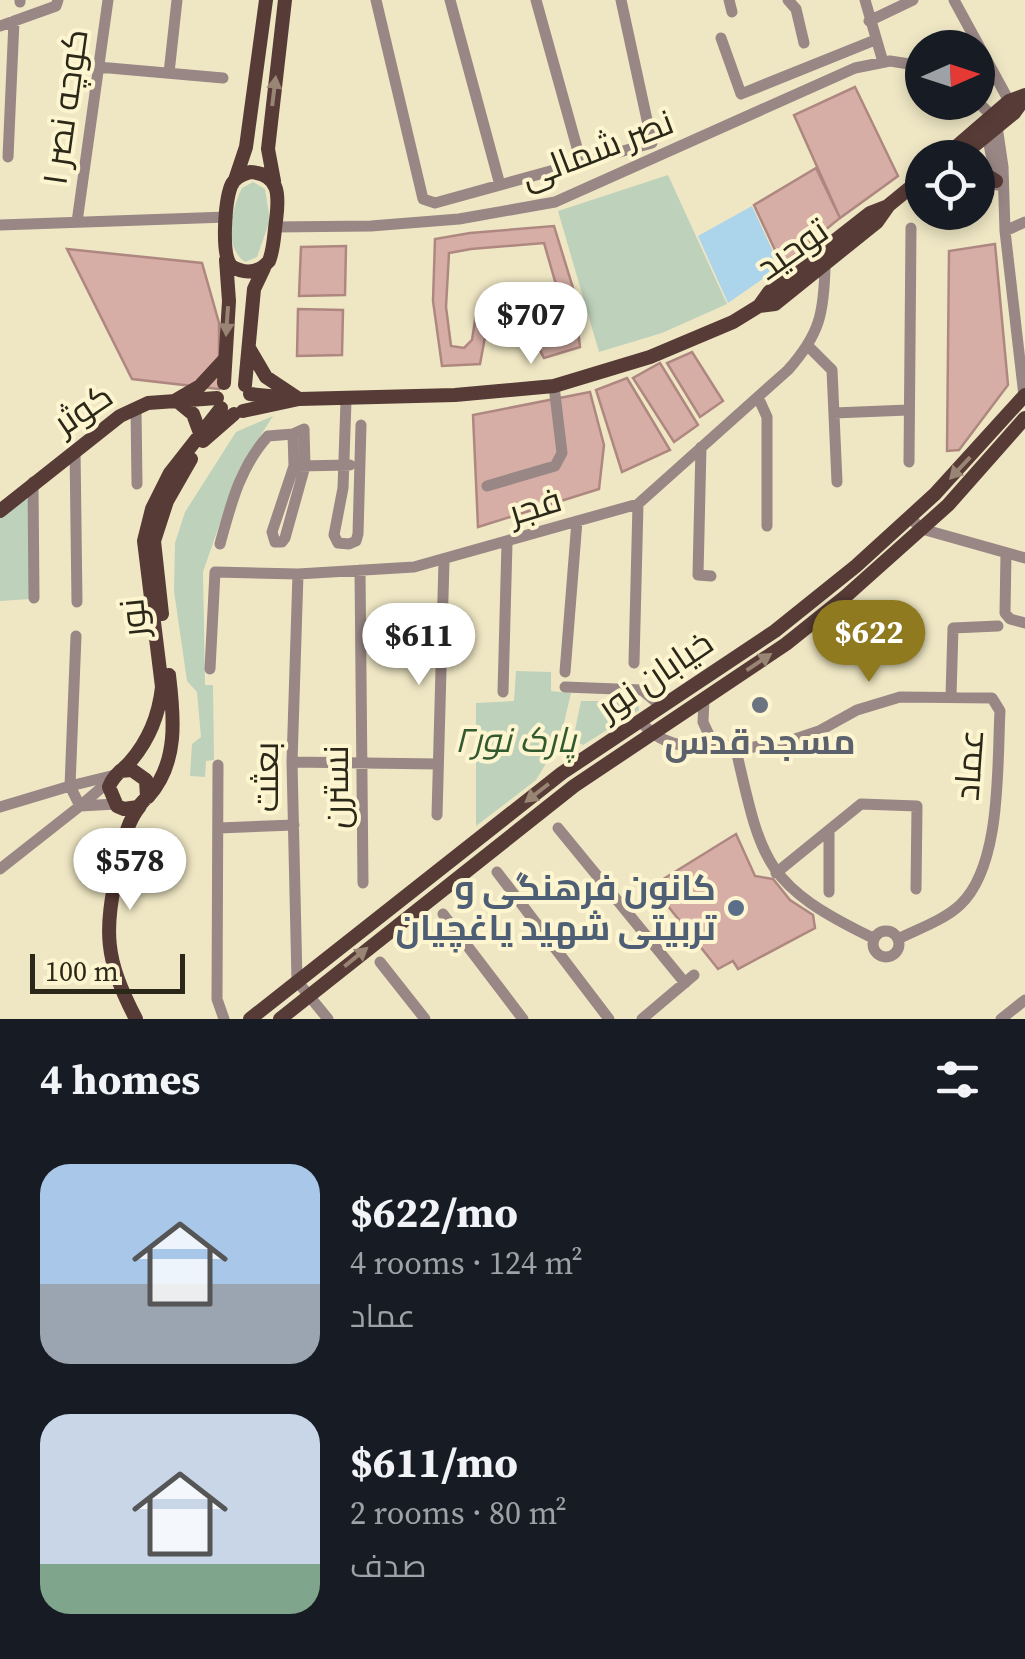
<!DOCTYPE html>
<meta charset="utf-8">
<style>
body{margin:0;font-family:"Source Serif 4",Cairo,serif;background:#242831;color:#f1f3f6;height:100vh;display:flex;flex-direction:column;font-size:38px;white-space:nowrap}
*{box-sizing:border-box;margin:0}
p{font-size:32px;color:#9ea1a6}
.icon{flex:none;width:55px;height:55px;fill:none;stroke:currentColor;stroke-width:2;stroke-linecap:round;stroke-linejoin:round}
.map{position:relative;height:1019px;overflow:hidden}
.sheet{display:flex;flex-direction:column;background:#171b24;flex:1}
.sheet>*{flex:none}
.needle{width:65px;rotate:87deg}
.fabs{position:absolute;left:905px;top:30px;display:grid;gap:20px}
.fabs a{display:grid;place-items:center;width:90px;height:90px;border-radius:50%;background:#171b24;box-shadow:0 5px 15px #0003;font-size:50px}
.scale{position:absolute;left:30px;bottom:25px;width:155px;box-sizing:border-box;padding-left:10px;border:5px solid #2b281a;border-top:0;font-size:28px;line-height:35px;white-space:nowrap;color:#2b281a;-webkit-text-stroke:8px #fdf5d0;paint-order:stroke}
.price{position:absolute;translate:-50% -85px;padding:0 22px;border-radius:35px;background:#fff;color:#222;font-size:32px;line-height:65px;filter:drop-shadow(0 2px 5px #0008)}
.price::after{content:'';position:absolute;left:50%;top:60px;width:30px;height:22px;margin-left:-15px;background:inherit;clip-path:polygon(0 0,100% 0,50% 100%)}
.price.current{background:#907a20;color:#fff}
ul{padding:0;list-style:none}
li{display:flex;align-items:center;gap:30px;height:250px;padding:0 40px}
li span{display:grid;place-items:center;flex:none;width:280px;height:200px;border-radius:30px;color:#555}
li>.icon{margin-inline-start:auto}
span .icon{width:120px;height:120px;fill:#fffc;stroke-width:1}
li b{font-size:42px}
h2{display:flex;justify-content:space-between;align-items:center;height:120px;padding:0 40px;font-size:42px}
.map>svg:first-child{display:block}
</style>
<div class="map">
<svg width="1025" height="1019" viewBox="0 0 1025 1019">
<rect width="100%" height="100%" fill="#efe7c4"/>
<path fill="#bed1bb" d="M668 175 727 304 662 333 599 352 558 211Z
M253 182 265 189 270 220 257 257 245 262C223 246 231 210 242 188Z
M273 416 238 471 203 572 205 685H213L214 760 206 761 205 777 190 776 192 744 201 737 197 692 187 681 174 591 175 543 185 512 236 432Z
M30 499 31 599 0 601V514L19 500Z
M516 671 551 672V691L571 693 560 740 536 780 476 826V703L514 701Z
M581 701H638L639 710 583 745 573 740Z"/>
<path fill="#acd4ea" d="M752 206 780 267 728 303 698 236Z"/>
<path fill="#d6aea6" stroke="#ae8880" stroke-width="2.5" d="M855 87 898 176 840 218 794 115Z
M816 168 840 218 782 265 754 205Z
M554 226 573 288 580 347 544 358 519 311 529 305 548 334 556 340 565 334 559 295 544 243 471 249 449 253 446 307 451 346 464 348 472 340 477 308 490 310 480 364 442 366 433 301 435 239 470 233Z
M995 244 1008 385 959 450 947 451 949 251Z
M346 246 345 295 299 296 301 247Z
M67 249 202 263 219 323V389L132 379Z
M298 309 343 310 342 355 297 356Z
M692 352 723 401 700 417 667 363Z
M660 363 698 425 674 442 633 378Z
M627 378 670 450 622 472 596 390Z
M590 392 604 445 599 489 478 527 473 415Z
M736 834 755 876 773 879 790 900 813 915 815 928 738 969 733 961 718 969 652 886Z"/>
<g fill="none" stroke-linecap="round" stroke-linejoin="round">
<path stroke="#988784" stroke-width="11" d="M20 0V2
M376 0 423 199 435 203 652 143 621 0
M450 0 500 185
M536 0 581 162
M729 0 732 12
M788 0 796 9 804 43
M865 0 883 62
M954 0 1009 101
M869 21 913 0
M0 26 56 6 58 0
M721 38 741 94 875 40
M98 67 223 78
M169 73 177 0
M978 102 991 115 997 126 1003 167 1005 231 1024 396
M986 129 997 185
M8 157 14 21
M77 222 108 0
M0 225 227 217
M275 227 371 226 459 219 555 202 855 68 890 61 922 66
M1005 231 1025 222
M809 347 832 370 837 482
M758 397 767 417V526
M346 401 343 488 334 535 338 543 349 544 356 541 358 534 361 425
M136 409 137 484
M834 413 908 410
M304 429 305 466 285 538 282 542H275L272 532 294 466 293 434Z
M701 447 698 575 711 576
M75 449 77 602
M909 462 911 228
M298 466 350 465
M33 482 34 598
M487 486 555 466 562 453 554 386
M909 517 922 529 1025 558
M220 544C231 504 240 467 268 436L293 434
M1006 553 1005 613 1010 619 1025 623
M360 570 363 883
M298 574 292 762 297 981 328 1019
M76 636 70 786 115 775
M634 663 638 504
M210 669 215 572 298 574 414 567 638 504 788 370C820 334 824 313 825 266L821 261
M565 672 577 521
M565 687 642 690 661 706
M503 692 507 543
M951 696 953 628 998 626
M640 720C663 752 700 746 736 750L710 737 703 722 704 699
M292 762 438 764
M218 765 217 999 224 1019
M113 778 80 806 116 804
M0 807 70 786 80 806 0 869
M437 815 444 561
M219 828 294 825
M558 828 685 983
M497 872 609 1019
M776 873 861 804 917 806 916 889
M829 892V831
M443 914 523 1019
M873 944a13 13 0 1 1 26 0a13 13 0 1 1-26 0Z
M873 938C764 885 762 863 736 750L789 741 819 731 857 710 900 697 992 698 1000 711C997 765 1002 866 960 905 944 920 918 929 898 939
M380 962 425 1019
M642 1019 694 975
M1001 1019 1025 1000"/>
<path stroke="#573b36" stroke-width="14" d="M943 158 1009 101 1025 95
M959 158 1014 113 1025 98
M978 170 996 181
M250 172C281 174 279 197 276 221 274 234 274 249 269 261 258 274 244 274 231 266 221 254 225 202 231 186 235 177 242 175 250 172Z
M235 180 246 147 266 0
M274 181 268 149 285 0
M759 306 769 292 870 213 888 206
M249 348 266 377 299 399
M224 383 229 301 226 260
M245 385 254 289 264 268
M250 394 279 397
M243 411 299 399 455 395 554 386 650 357 733 322 759 306 775 304 877 222 889 205 922 178
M200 433 193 414 176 400 200 386 224 360
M203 441 234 414
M0 511 120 416 148 403 217 398
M162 614 154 541 167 501 191 459
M120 771 132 770 146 780 147 797 138 807 124 809 117 806 109 787C113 775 122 771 130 762 149 740 159 715 162 687L144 541 152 509 170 473 221 408
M148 797C179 763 174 716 169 675
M136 1019C104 957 104 933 118 866 123 844 126 823 140 806
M250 1019 562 773 775 631 856 566 935 494 1025 395
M280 1019 574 786 786 644 846 596 948 505 1025 418"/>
</g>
<defs><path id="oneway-solid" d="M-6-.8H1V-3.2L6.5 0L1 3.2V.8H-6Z" transform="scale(2.5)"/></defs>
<g fill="#998574">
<use href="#oneway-solid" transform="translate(274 91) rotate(-83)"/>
<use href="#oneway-solid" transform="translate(227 321) rotate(94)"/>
<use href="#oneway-solid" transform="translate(960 468) rotate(133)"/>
<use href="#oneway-solid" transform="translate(759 662) rotate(-34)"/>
<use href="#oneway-solid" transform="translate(537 793) rotate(142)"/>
<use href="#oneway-solid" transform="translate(356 957) rotate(-39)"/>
</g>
<circle fill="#6b7280" stroke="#fdf5d0" stroke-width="4" cx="760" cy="705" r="10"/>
<circle fill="#5c6f8a" stroke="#fdf5d0" stroke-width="4" cx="736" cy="908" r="10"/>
<g text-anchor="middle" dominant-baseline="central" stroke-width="8" stroke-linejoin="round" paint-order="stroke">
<g font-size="35" fill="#2b281a" stroke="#fdf5d0">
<text transform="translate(65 107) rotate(-82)">کوچه نصر ۱</text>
<text transform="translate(597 149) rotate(-21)">نصر شمالی</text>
<text transform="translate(792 249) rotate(-35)">توحید</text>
<text transform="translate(83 409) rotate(-34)">کوثر</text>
<text transform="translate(535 506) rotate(-17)">فجر</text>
<text transform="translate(133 618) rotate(-96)">نور</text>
<text transform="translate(655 675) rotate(-34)">خیابان نور</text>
<text transform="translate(969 765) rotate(-86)">عماد</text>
<text transform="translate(266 777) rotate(-90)">بعثت</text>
<text transform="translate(336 787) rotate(-90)">نسترن</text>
</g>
<g font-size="35" font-style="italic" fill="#335a2f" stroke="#fdf5d0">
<text x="515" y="740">پارک نور۲</text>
</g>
<g font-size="35" font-weight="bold" fill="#5b616d" stroke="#fdf5d0">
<text x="760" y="742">مسجد قدس</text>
</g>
<g font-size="35" font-weight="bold" fill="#4e5e75" stroke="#fdf5d0" text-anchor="end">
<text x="716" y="888">کانون فرهنگی و<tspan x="716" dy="40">تربیتی شهید یاغچیان</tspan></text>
</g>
</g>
</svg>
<div class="fabs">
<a><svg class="needle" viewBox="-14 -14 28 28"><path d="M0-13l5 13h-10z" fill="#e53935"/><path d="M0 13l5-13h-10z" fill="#9ea1a6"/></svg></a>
<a><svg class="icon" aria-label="locate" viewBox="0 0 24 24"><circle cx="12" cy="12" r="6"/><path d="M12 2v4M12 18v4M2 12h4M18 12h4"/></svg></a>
</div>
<div class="scale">100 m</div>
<b class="price" style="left:531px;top:367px">$707</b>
<b class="price current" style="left:869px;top:685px">$622</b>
<b class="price" style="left:419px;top:688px">$611</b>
<b class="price" style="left:130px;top:913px">$578</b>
</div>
<section class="sheet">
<h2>4 homes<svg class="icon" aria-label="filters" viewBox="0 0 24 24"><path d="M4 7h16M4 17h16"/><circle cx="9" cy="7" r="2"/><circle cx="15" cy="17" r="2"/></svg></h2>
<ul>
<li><span style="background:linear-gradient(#a9c7e8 60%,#9aa5b1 0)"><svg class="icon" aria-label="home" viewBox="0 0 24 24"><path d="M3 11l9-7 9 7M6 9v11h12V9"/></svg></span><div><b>$622/mo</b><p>4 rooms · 124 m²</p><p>عماد</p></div></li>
<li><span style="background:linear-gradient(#c9d6e8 75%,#7fa58c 0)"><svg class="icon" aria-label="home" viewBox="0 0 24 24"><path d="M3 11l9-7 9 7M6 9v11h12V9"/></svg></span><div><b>$611/mo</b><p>2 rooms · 80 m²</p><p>صدف</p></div></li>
</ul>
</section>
